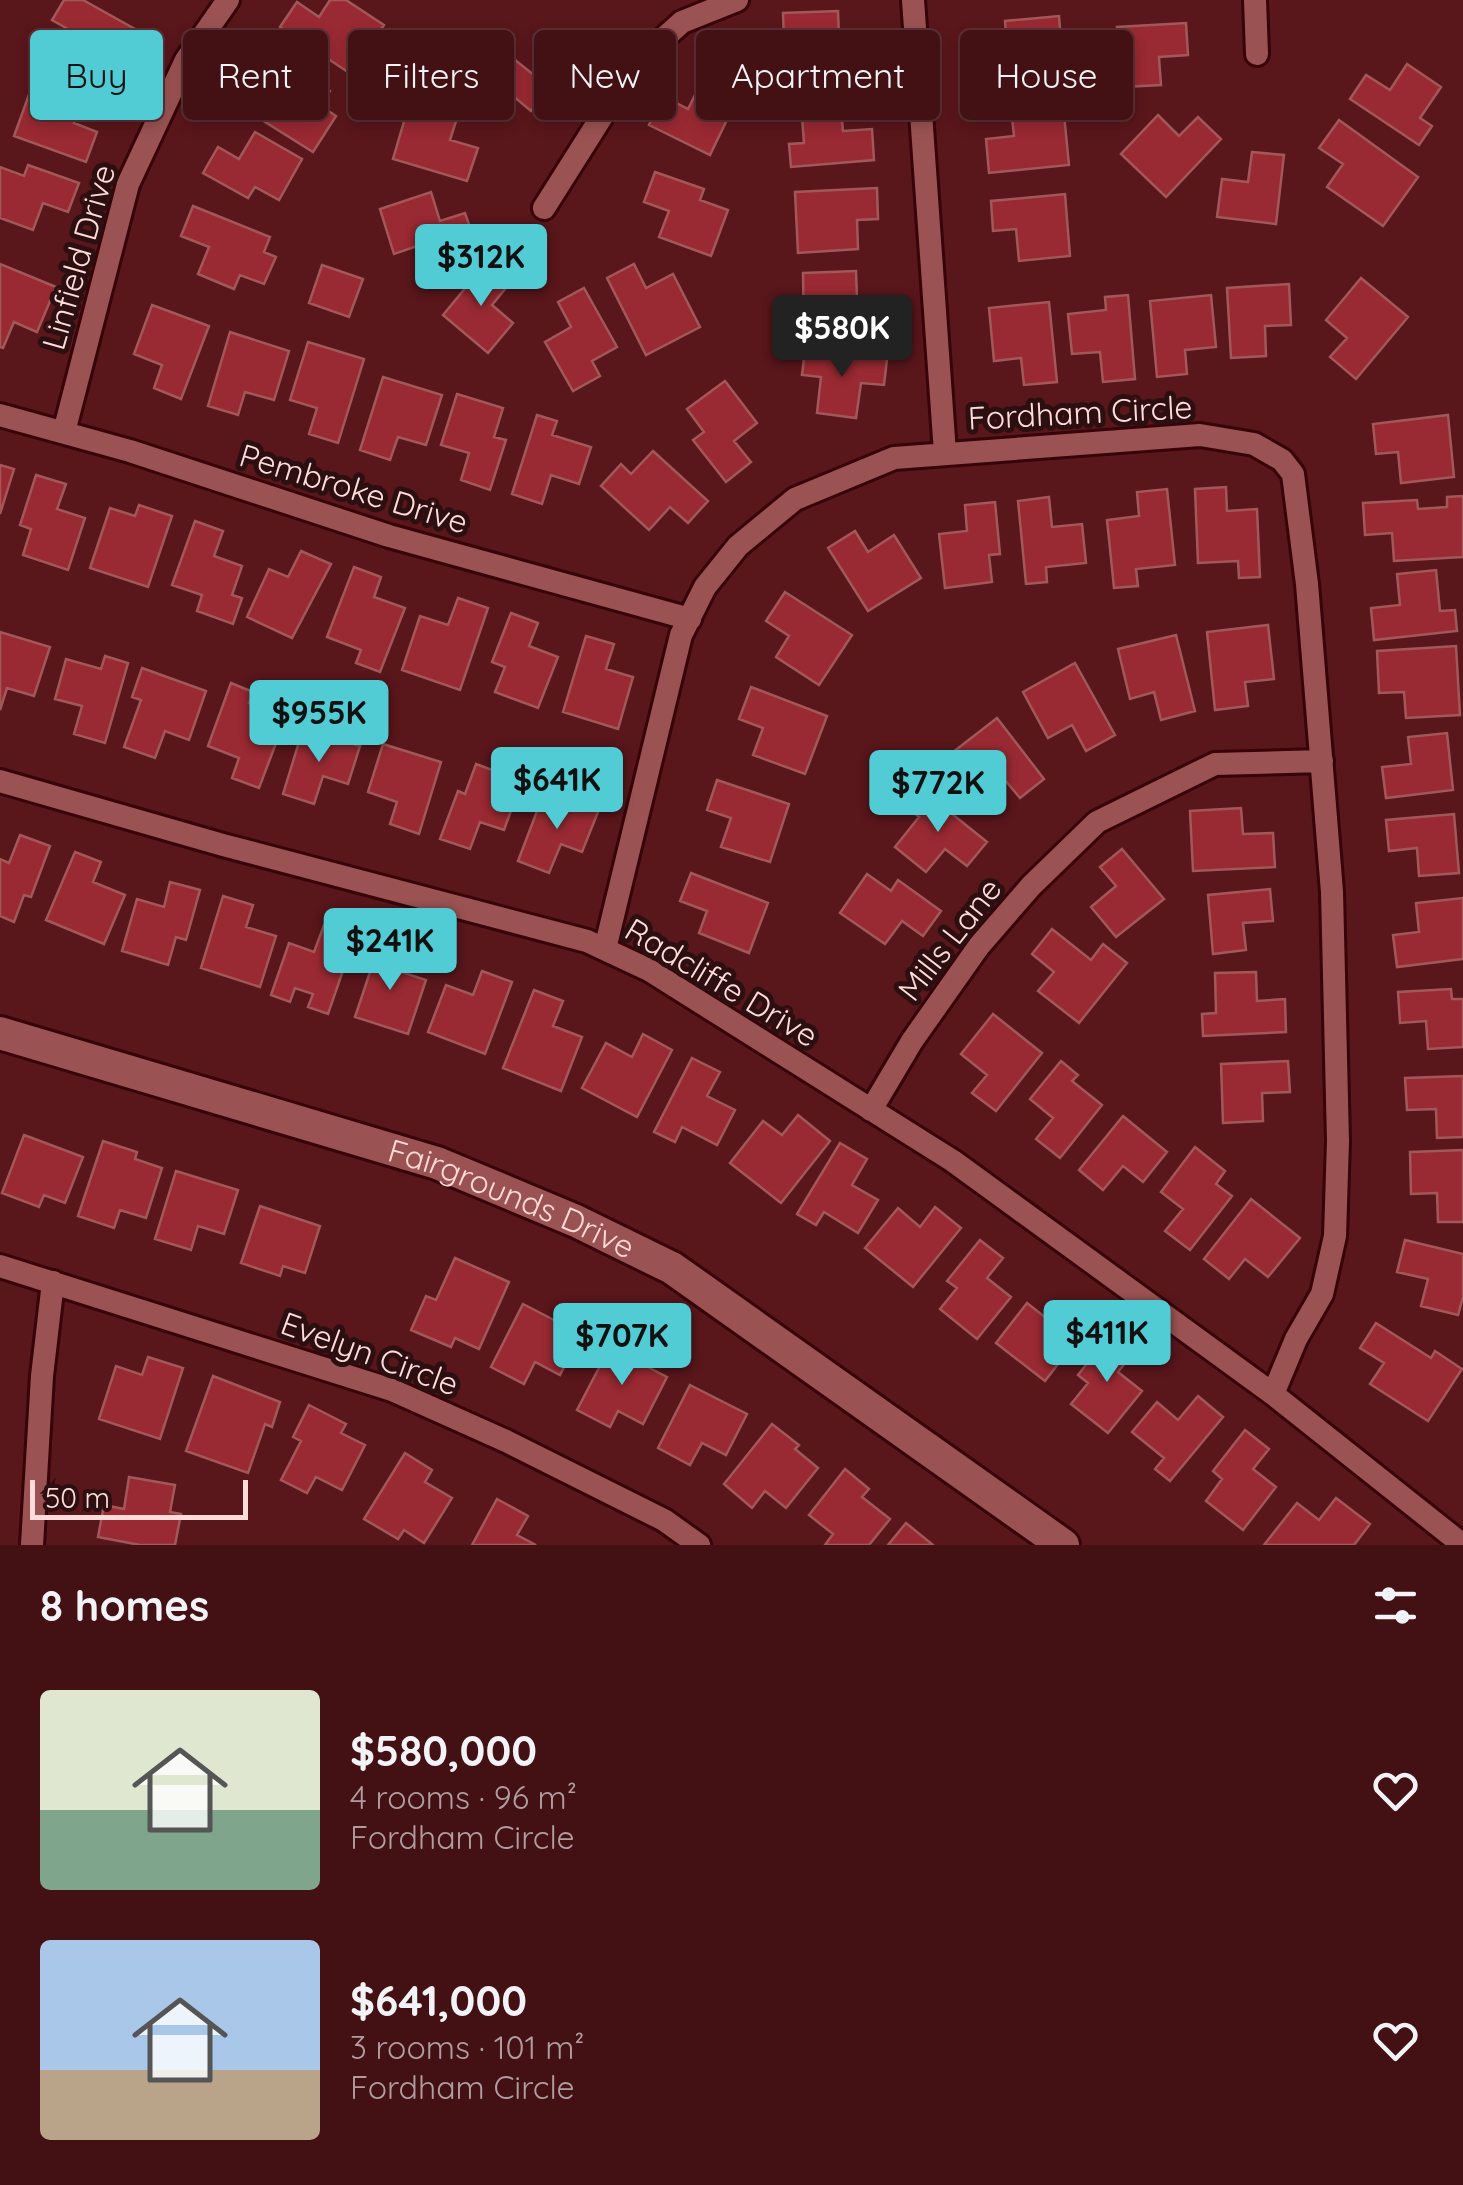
<!DOCTYPE html>
<meta charset="utf-8">
<style>
body{margin:0;font-family:Quicksand,sans-serif;background:#4d1e22;color:#f1f3f6;height:100vh;display:flex;flex-direction:column;font-size:38px;white-space:nowrap}
*{box-sizing:border-box;margin:0}
p{font-size:32px;color:#af9da0}
.icon{flex:none;width:55px;height:55px;fill:none;stroke:currentColor;stroke-width:2;stroke-linecap:round;stroke-linejoin:round}
.map{position:relative;height:1545px;overflow:hidden}
.panel{display:flex;flex-direction:column;background:#431014;flex:1}
.panel>*{flex:none}
.top-card{position:absolute;left:30px;top:30px;width:1405px;height:90px;display:flex;gap:20px}
.scale{position:absolute;left:30px;bottom:25px;width:218px;box-sizing:border-box;padding-left:10px;border:5px solid #ffdcda;border-top:0;font-size:28px;line-height:35px;white-space:nowrap;color:#ffdcda;-webkit-text-stroke:8px #2c0f10;paint-order:stroke}
.price{position:absolute;translate:-50% -85px;padding:0 22px;border-radius:10px;background:#51ccd4;color:#111;font-size:32px;line-height:65px;filter:drop-shadow(0 2px 5px #0008)}
.price::after{content:'';position:absolute;left:50%;top:60px;width:30px;height:22px;margin-left:-15px;background:inherit;clip-path:polygon(0 0,100% 0,50% 100%)}
.price.active{background:#222;color:#fff}
ul{padding:0;list-style:none}
li{display:flex;align-items:center;gap:30px;height:250px;padding:0 40px}
li span{display:grid;place-items:center;flex:none;width:280px;height:200px;border-radius:10px;color:#555}
li>.icon{margin-inline-start:auto}
span .icon{width:120px;height:120px;fill:#fffc;stroke-width:1}
li b{font-size:42px}
h2{display:flex;justify-content:space-between;align-items:center;height:120px;padding:0 40px;font-size:42px}
.pill{padding:0 35px;border-radius:10px;background:#431014;box-shadow:0 5px 15px #0003,0 0 0 2px #5b3034;font-size:35px;line-height:90px}
.pill.active{background:#51ccd4;color:#111}
.map>svg:first-child{display:block}
</style>
<div class="map">
<svg width="1463" height="1545" viewBox="0 0 1463 1545">
<rect width="100%" height="100%" fill="#59161b"/>
<path fill="#992932" stroke="#a25858" stroke-width="2.5" d="M64 0H83L142 33 126 61 102 47 87 74 51 54 66 28 52 20Z
M330 0H346L384 25 351 74 280 27 297 2 319 17Z
M838 11 839 38 865 37 866 70 785 73 783 13Z
M1059 16 1063 64 1035 67 1036 77 982 82 978 50 1007 47 1005 21Z
M1186 23 1188 55 1159 57 1161 85 1124 87 1125 97 1102 98 1100 69 1119 68 1117 27Z
M481 48 502 65 509 55 550 88 531 111 512 95 493 119 451 85Z
M266 51 330 91 321 106 336 116 313 152 254 115 270 89 250 77Z
M1407 64 1441 87 1420 118 1432 126 1419 145 1350 99 1366 75 1390 90Z
M35 78 84 95 74 123 97 132 86 162 14 136Z
M701 83 736 101 710 155 649 125 663 96 688 109Z
M840 100 843 131 872 129 874 160 791 167 789 144 804 143 801 104Z
M410 101 458 115 450 140 478 148 467 181 393 159Z
M1063 104 1069 165 989 173 986 139 1014 136 1011 109Z
M1158 115 1179 136 1198 117 1221 139 1166 197 1121 154Z
M1339 120 1418 177 1383 226 1327 187 1343 164 1319 148Z
M255 132 302 159 279 200 255 187 248 198 203 173 218 147 239 159Z
M1252 152 1284 155 1276 224 1217 217 1222 179 1248 182Z
M28 165 79 183 68 212 43 203 33 230 0 218V167L24 176Z
M655 172 704 189 700 200 728 210 711 256 659 237 669 211 644 202Z
M877 188 878 219 857 220 858 249 798 253 795 192Z
M431 192 440 221 465 213 475 242 424 258 420 245 394 254 380 209Z
M1065 194 1070 256 1019 261 1016 229 993 231 991 201Z
M193 206 270 237 264 252 276 257 264 284 240 275 234 289 198 274 209 247 181 236Z
M486 263 510 283 492 305 513 323 488 353 443 315Z
M0 264 56 287 37 332 14 322 3 348 0 347Z
M634 264 646 288 673 274 700 327 646 355 607 278Z
M322 265 363 279 349 317 309 303Z
M856 271 857 300H885V331L804 332 803 273Z
M1361 278 1408 317 1356 379 1330 357 1347 338 1326 320Z
M1289 284 1291 325 1265 326 1266 356 1231 358 1227 288Z
M584 288 617 347 592 361 600 376 573 391 545 342 571 327 558 302Z
M1128 295 1135 379 1103 382 1100 352 1072 354 1068 314 1106 310 1105 297Z
M1211 295 1216 347 1185 350 1187 374 1157 377 1150 301Z
M1049 302 1057 382 1024 385 1021 358 994 361 989 308Z
M152 305 209 326 181 399 154 388 162 365 134 354Z
M230 332 289 351 274 400 245 392 238 415 208 406Z
M308 342 364 359 338 443 309 434 317 408 290 400Z
M805 350 887 359 884 385 861 383 856 418 817 413 821 377 802 375Z
M383 377 442 395 426 445 398 437 390 460 360 450Z
M725 381 757 423 734 441 751 462 726 482 693 440 704 432 687 409Z
M457 394 503 408 494 437 506 440 490 490 461 480 469 453 441 445Z
M537 415 557 421 552 435 591 447 579 484 551 475 542 504 512 494Z
M1448 415 1454 477 1401 483 1398 452 1376 454 1373 424Z
M653 451 708 501 688 523 670 507 649 530 601 486 621 464 631 474Z
M0 465 14 469 0 514Z
M36 475 66 484 57 509 85 518 68 570 23 555 31 529 20 525Z
M1226 487 1227 511 1257 509 1260 577 1239 578 1238 561 1198 563 1195 489Z
M1167 489 1175 565 1136 569 1138 586 1114 588 1107 520 1139 516 1137 492Z
M1463 496V557L1394 561 1392 533 1365 535 1363 503 1417 500 1418 509 1447 507V497Z
M1049 497 1052 527 1082 524 1086 563 1046 567 1047 582 1026 584 1018 501Z
M995 502 1000 554 989 555 992 582 945 588 939 534 967 531 965 505Z
M139 505 172 516 148 587 90 568 110 508 135 516Z
M195 521 223 531 214 556 242 566 232 595 242 598 233 624 197 611 202 595 172 585Z
M855 531 868 552 894 535 921 578 868 611 828 548Z
M301 551 331 564 292 638 247 617 269 569 288 577Z
M354 567 381 577 374 597 405 608 380 672 356 663 361 650 327 637Z
M1436 570 1440 611 1455 610 1457 631 1374 640 1371 608 1400 605 1397 574Z
M785 592 852 635 819 685 776 657 789 636 766 621Z
M458 598 488 608 460 690 402 670 420 616 448 625Z
M511 613 538 623 529 646 558 657 538 708 495 692 505 667 492 662Z
M1268 625 1274 679 1245 682 1248 706 1215 710 1207 632Z
M0 632 50 647 34 696 7 688 0 710Z
M1176 635 1195 711 1161 720 1154 692 1130 699 1118 649Z
M586 636 614 644 606 669 633 677 618 729 563 712Z
M1456 646 1460 715 1406 718 1404 692 1379 693 1377 651Z
M105 656 128 663 105 743 74 734 82 706 55 699 66 659 101 669Z
M1075 663 1115 735 1086 751 1072 725 1048 738 1023 692Z
M142 668 206 691 189 740 165 731 155 758 124 747 141 700 132 697Z
M231 683 253 692 249 703 286 717 259 788 232 778 239 758 208 746Z
M751 687 827 716 805 774 753 755 763 728 739 719Z
M997 718 1044 779 1020 798 1004 779 980 797 948 756Z
M303 729 360 746 348 784 323 776 314 804 283 794Z
M1447 733 1453 790 1386 798 1382 767 1411 764 1408 737Z
M383 744 441 762 419 834 390 824 397 802 368 792Z
M476 764 522 781 504 830 480 822 470 849 440 839 458 791 465 794Z
M717 780 789 804 770 862 721 847 731 818 707 810Z
M921 789 987 842 967 866 945 849 926 872 895 847 919 817 907 807Z
M542 798 573 809 577 799 600 807 582 852 561 844 549 873 518 861Z
M1241 808 1243 834 1273 833 1275 867 1193 871 1190 811Z
M1454 814 1459 873 1419 876 1417 848 1389 851 1386 820Z
M20 835 50 846 31 897 24 895 14 922 0 916V859L9 863Z
M1122 849 1164 899 1116 937 1091 907 1116 886 1100 867Z
M75 852 101 862 93 882 125 895 104 944 46 920Z
M691 873 768 903 749 953 699 933 707 911 680 901Z
M867 874 891 891 898 880 941 911 923 936 902 921 885 944 840 913Z
M170 882 200 890 186 940 176 937 168 965 122 951 137 899 164 907Z
M1270 889 1273 921 1243 923 1246 950 1213 954 1208 895Z
M223 896 253 905 246 927 276 936 260 987 201 968Z
M1463 898V959L1397 967 1393 935 1419 932 1416 903Z
M324 925 355 936 328 1014 308 1007 313 994 295 988 290 1002 271 995 289 943 314 952Z
M1052 929 1091 960 1103 944 1127 963 1079 1023 1038 991 1054 972 1032 954Z
M380 942 399 948 392 969 426 980 408 1034 355 1017Z
M482 971 512 982 485 1054 428 1032 446 985 473 995Z
M1256 972 1257 1001 1285 999 1286 1032 1203 1036 1202 1014 1216 1013 1215 973Z
M1451 989 1452 999H1463V1047L1428 1049 1426 1021 1400 1023 1398 992Z
M534 990 563 1001 553 1026 582 1037 561 1091 503 1068Z
M993 1014 1042 1053 996 1111 972 1093 987 1075 961 1054Z
M643 1034 672 1050 637 1117 582 1088 606 1043 632 1057Z
M692 1058 720 1072 707 1096 735 1110 717 1145 682 1127 675 1142 654 1132Z
M1061 1061 1078 1075 1072 1081 1102 1105 1060 1158 1036 1139 1053 1118 1030 1099Z
M1288 1061 1290 1092 1262 1093 1263 1121 1223 1123 1221 1064Z
M1463 1076V1137L1437 1138 1436 1109 1407 1110 1405 1078Z
M798 1115 830 1141 781 1203 730 1163 763 1121 782 1135Z
M1123 1116 1167 1152 1143 1182 1123 1166 1103 1190 1079 1170Z
M24 1135 83 1157 65 1203 44 1195 39 1207 2 1193Z
M103 1141 137 1152 135 1159 162 1168 146 1218 120 1210 114 1228 78 1216Z
M840 1143 867 1159 852 1185 878 1200 858 1233 824 1212 816 1225 797 1214Z
M1195 1147 1225 1171 1216 1184 1232 1196 1190 1250 1165 1231 1183 1209 1161 1192Z
M1463 1150V1222H1438L1437 1193 1411 1194 1410 1152Z
M176 1171 238 1190 224 1234 198 1226 191 1250 155 1239Z
M1251 1199 1300 1238 1268 1277 1245 1259 1229 1279 1204 1259Z
M260 1206 320 1226 305 1273 283 1266 280 1276 241 1263Z
M935 1207 961 1228 913 1287 865 1248 898 1208 920 1227Z
M980 1240 1003 1258 987 1278 1011 1297 977 1339 940 1309 957 1288 947 1281Z
M1405 1240 1463 1254V1297L1458 1315 1421 1306 1428 1279 1397 1272Z
M455 1258 509 1282 479 1349 455 1338 451 1347 411 1330 426 1296 436 1300Z
M1027 1303 1051 1322 1064 1305 1089 1324 1045 1381 996 1343Z
M523 1304 581 1334 560 1375 535 1362 524 1384 491 1367Z
M1376 1323 1431 1358 1435 1351 1462 1369 1428 1421 1370 1384 1384 1363 1360 1348Z
M1110 1334 1134 1352 1118 1372 1142 1391 1108 1433 1071 1404 1088 1383 1078 1375Z
M613 1341 643 1357 640 1363 667 1377 643 1424 618 1411 610 1427 577 1410Z
M148 1357 183 1368 160 1439 99 1419 116 1366 142 1375Z
M213 1376 280 1402 272 1427 265 1424 248 1473 186 1451Z
M690 1385 747 1414 726 1455 702 1443 690 1465 658 1448Z
M1198 1396 1223 1417 1170 1481 1155 1469 1164 1458 1132 1432 1157 1402 1178 1420Z
M309 1405 346 1424 341 1433 365 1445 342 1490 316 1477 307 1493 281 1480 301 1441 293 1437Z
M772 1424 799 1445 795 1449 818 1468 786 1508 765 1491 752 1508 724 1484Z
M1245 1430 1269 1449 1253 1469 1276 1487 1243 1530 1206 1501 1222 1479 1213 1471Z
M405 1453 432 1470 425 1482 452 1498 424 1543 404 1530 398 1539 364 1519Z
M845 1469 869 1489 862 1497 890 1519 869 1545H825L833 1534 809 1515Z
M129 1477 175 1485 170 1512 181 1514 175 1545H140L98 1537 104 1505 124 1509Z
M1336 1498 1370 1524 1354 1545H1264L1297 1503 1319 1520Z
M497 1499 528 1516 517 1535 536 1545H472Z
M906 1523 933 1545H888Z"/>
<g fill="none" stroke-linecap="round" stroke-linejoin="round">
<g stroke="#360409" stroke-width="28">
<path id="street" d="M913 0 945 453
M1255 0 1257 54
M544 208 635 64 682 22 737 0
M0 415 130 451 389 536 690 619
M64 432 128 184 186 60 228 0
M0 781 223 845 587 941 649 970 953 1161 1273 1394 1463 1545
M605 949 681 635 705 587 738 546 795 499 894 458 1200 435 1254 444 1282 460 1293 474 1307 584 1332 892 1338 1141 1335 1236 1322 1294 1296 1339 1273 1394
M871 1110 912 1041 979 946 1031 886 1097 822 1215 764 1322 761
M0 1266 392 1390 506 1441 664 1520 699 1545
M32 1545 42 1376 53 1282"/>
</g>
<g stroke="#360409" stroke-width="38">
<g id="secondary">
<path id="s1" d="M0 1033 437 1163 576 1221 672 1268 1063 1545"/>
</g>
</g>
<use href="#street" stroke="#9b5252" stroke-width="22"/>
<use href="#secondary" stroke="#9b5252" stroke-width="32"/>
</g>
<g text-anchor="middle" dominant-baseline="central" stroke-width="10" stroke-linejoin="round" paint-order="stroke">
<g font-size="32" fill="#ffdcda" stroke="#2c0f10">
<text transform="translate(78 257) rotate(-74)">Linfield Drive</text>
<text transform="translate(1080 412) rotate(-3)">Fordham Circle</text>
<text transform="translate(354 488) rotate(17)">Pembroke Drive</text>
<text transform="translate(949 939) rotate(-52)">Mills Lane</text>
<text transform="translate(722 982) rotate(31)">Radcliffe Drive</text>
<text stroke="none"><textPath href="#s1" startOffset="538">Fairgrounds Drive</textPath></text>
<text transform="translate(370 1353) rotate(20)">Evelyn Circle</text>
</g>
</g>
</svg>
<div class="scale">50 m</div>
<b class="price" style="left:481px;top:309px">$312K</b>
<b class="price active" style="left:842px;top:380px">$580K</b>
<b class="price" style="left:319px;top:765px">$955K</b>
<b class="price" style="left:557px;top:832px">$641K</b>
<b class="price" style="left:938px;top:835px">$772K</b>
<b class="price" style="left:390px;top:993px">$241K</b>
<b class="price" style="left:1107px;top:1385px">$411K</b>
<b class="price" style="left:622px;top:1388px">$707K</b>
<div class="top-card">
<a class="pill active">Buy</a>
<a class="pill">Rent</a>
<a class="pill">Filters</a>
<a class="pill">New</a>
<a class="pill">Apartment</a>
<a class="pill">House</a>
</div>
</div>
<section class="panel">
<h2>8 homes<svg class="icon" aria-label="filters" viewBox="0 0 24 24"><path d="M4 7h16M4 17h16"/><circle cx="9" cy="7" r="2"/><circle cx="15" cy="17" r="2"/></svg></h2>
<ul>
<li><span style="background:linear-gradient(#dfe7d0 60%,#7fa58c 0)"><svg class="icon" aria-label="home" viewBox="0 0 24 24"><path d="M3 11l9-7 9 7M6 9v11h12V9"/></svg></span><div><b>$580,000</b><p>4 rooms · 96 m²</p><p>Fordham Circle</p></div><svg class="icon" aria-label="heart" viewBox="0 0 24 24"><path d="M12 20l-8-8c-3-5 5-10 8-4 3-6 11-1 8 4z"/></svg></li>
<li><span style="background:linear-gradient(#a9c7e8 65%,#b9a48a 0)"><svg class="icon" aria-label="home" viewBox="0 0 24 24"><path d="M3 11l9-7 9 7M6 9v11h12V9"/></svg></span><div><b>$641,000</b><p>3 rooms · 101 m²</p><p>Fordham Circle</p></div><svg class="icon" aria-label="heart" viewBox="0 0 24 24"><path d="M12 20l-8-8c-3-5 5-10 8-4 3-6 11-1 8 4z"/></svg></li>
</ul>
</section>
